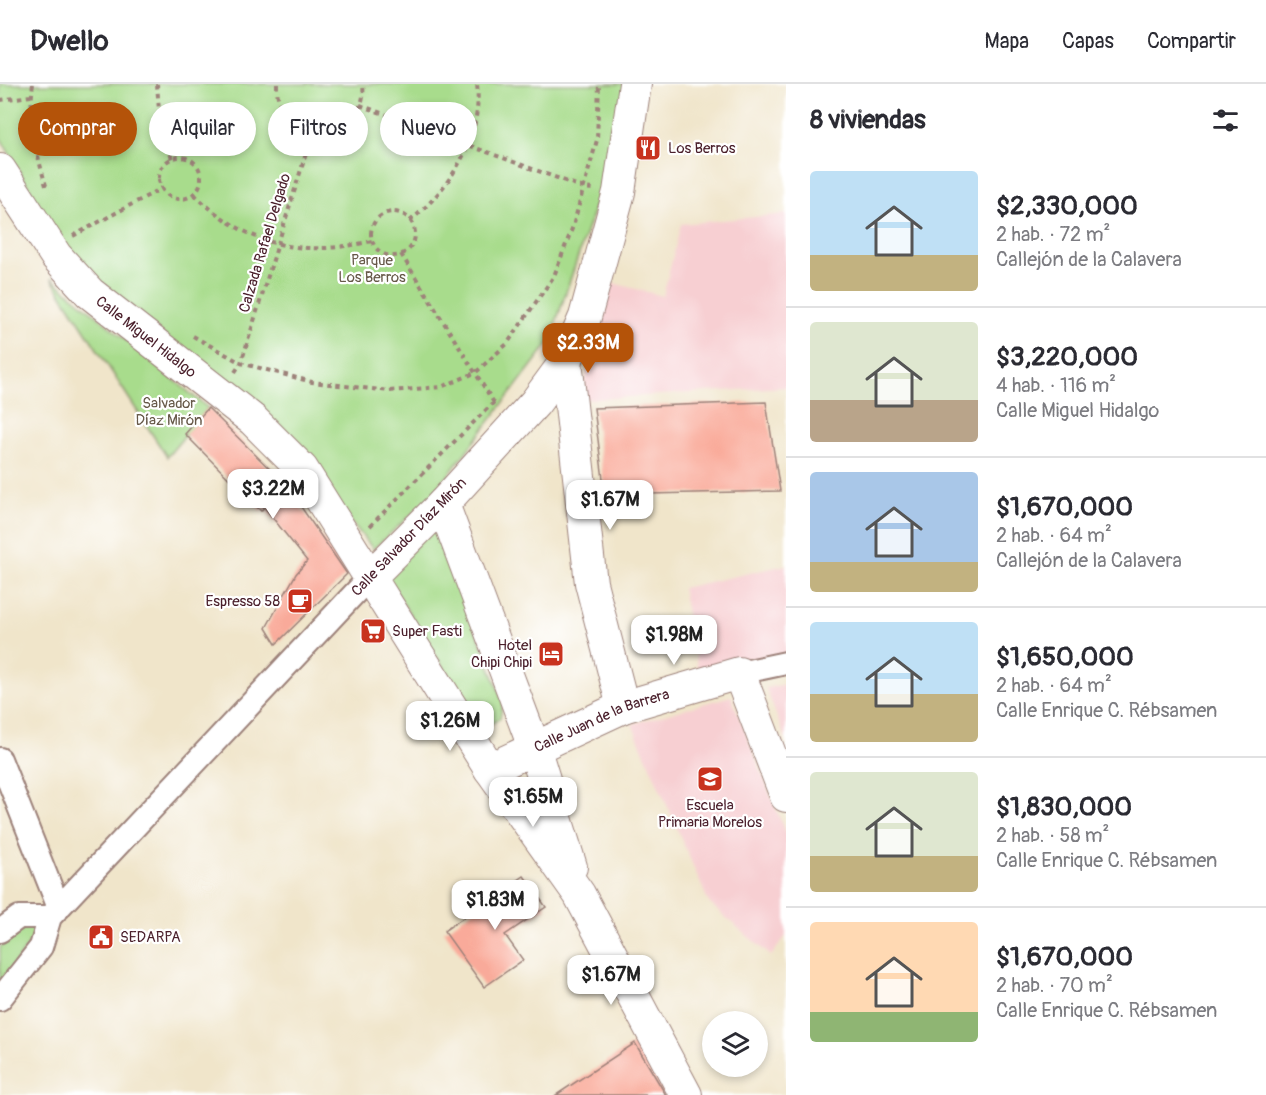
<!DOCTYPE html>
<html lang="es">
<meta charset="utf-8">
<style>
body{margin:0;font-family:Pangolin,sans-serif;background:#f7f7f7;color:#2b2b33;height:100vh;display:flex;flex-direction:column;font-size:22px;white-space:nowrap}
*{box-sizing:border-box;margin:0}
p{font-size:20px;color:#7c7c81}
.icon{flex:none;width:33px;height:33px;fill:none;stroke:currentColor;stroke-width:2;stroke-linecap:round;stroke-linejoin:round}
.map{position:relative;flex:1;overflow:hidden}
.drawer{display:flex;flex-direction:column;background:#fff;width:480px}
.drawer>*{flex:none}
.banner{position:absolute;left:18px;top:18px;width:570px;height:54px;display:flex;gap:12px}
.fabs{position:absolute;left:702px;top:927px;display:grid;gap:12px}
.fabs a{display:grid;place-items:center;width:66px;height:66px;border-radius:50%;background:#fff;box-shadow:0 3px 9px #0003;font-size:30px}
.price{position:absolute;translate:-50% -51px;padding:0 14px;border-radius:12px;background:#fff;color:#222;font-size:20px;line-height:39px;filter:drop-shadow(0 2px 3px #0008)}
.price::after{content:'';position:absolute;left:50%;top:36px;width:18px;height:14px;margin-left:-9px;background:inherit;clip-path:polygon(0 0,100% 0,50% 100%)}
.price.selected{background:#b45309;color:#fff}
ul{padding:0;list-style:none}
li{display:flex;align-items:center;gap:18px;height:150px;padding:0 24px}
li+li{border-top:2px solid #e1e1e2}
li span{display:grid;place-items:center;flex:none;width:168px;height:120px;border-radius:6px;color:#555}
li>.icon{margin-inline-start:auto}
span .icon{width:72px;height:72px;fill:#fffc;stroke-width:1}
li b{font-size:26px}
h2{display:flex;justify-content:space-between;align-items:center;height:72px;padding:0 24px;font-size:26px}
.tag{padding:0 21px;border-radius:27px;background:#fff;box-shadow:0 3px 9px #0003;font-size:21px;line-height:54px}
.tag.selected{background:#b45309;color:#fff}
header{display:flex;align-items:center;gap:36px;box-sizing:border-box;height:84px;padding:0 30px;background:#fff;border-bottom:2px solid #e1e1e2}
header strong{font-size:28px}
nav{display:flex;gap:33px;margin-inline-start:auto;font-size:21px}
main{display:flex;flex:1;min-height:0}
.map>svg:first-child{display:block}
</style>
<header>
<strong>Dwello</strong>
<nav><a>Mapa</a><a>Capas</a><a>Compartir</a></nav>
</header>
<main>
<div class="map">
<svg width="786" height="1011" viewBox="0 0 786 1011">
<rect width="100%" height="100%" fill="#fff"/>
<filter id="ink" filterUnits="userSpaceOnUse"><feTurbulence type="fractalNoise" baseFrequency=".0167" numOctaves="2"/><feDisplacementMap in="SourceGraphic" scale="12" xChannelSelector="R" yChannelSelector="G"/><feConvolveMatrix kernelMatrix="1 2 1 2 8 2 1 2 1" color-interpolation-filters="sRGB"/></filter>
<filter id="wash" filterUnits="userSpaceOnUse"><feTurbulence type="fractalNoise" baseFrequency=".008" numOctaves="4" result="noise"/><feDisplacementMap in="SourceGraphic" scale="24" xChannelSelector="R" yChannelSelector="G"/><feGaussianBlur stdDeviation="1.35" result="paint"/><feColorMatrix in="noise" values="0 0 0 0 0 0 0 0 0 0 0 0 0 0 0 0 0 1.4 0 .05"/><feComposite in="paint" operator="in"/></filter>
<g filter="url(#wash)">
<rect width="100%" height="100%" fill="#f0e5ca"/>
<path fill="#f7cfd2" d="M786 130V303L581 316 605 197 663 212 681 140Z
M786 481V574L699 591 682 504Z
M786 600V657L766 604Z
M731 612 786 750V852L771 872 709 819 632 640Z"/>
<path fill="#a8dc8c" stroke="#797e5c" stroke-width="1.5" d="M0 0H636L549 259 434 410 373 465 280 349 66 169 0 53Z
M51 194 208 324 167 373Z
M436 438 503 618 500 634 491 640H479L387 494Z
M32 838 42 843 0 899V863Z"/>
<g id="blocks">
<path fill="#f9aa9a" d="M766 318 780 407 605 411 594 324Z
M208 324 286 401 347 490 276 560 266 544 296 490 307 477 264 423 261 427 185 350Z
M524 792 546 823 505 851 523 876 484 903 444 847Z
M635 959 666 1011H556Z"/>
</g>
</g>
<g filter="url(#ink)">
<use href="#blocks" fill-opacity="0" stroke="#9d827a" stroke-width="1.5"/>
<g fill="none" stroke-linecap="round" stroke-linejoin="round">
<g stroke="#9d827a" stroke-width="26">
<path id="minor" d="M739 589 786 579
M0 675 59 824
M0 847 19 833H50
M0 915 41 863 50 833 370 493"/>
</g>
<g stroke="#9d827a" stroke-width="34">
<g id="secondary">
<path id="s1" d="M0 86 56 172 90 209 253 336 302 385 490 685 579 810 686 1011"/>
<path d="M566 277 591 499 623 623"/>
<path d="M443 420 534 663 571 783"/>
<path d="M370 493 443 420 535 319 566 277 585 233 619 108 635 0"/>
<path id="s2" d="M490 685 623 623 739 589 786 712"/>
</g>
</g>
<path stroke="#9d827a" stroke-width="4" stroke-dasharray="4.5 4.5" stroke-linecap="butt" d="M33 0C28 36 37 72 47 105
M157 0 160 40 172 75
M277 0C275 65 370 58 363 0
M0 16 31 12
M360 21 584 104 593 105
M159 94a21 21 0 1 1 42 0a21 21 0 1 1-42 0Z
M194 110C248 162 300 174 372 157
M371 150a22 22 0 1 1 44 0a22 22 0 1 1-44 0Z
M410 137C450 104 483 54 477 0
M73 152 162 104
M401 170 496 322
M193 252 241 279 312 298 389 307 441 303 475 289 507 260 554 192 573 142 597 56 599 0
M235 288 241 279 313 47
M370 442 494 318"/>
<use href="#minor" stroke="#fff" stroke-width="22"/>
<use href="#secondary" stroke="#fff" stroke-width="32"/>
</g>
</g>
<defs>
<g id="restaurant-square" transform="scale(1.35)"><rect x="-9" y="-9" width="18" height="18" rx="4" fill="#c8321e" stroke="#fff"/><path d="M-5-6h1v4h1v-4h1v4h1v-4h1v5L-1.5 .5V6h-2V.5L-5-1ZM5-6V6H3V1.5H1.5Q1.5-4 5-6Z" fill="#fff"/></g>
<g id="cafe-square" transform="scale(1.35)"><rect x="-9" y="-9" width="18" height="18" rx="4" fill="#c8321e" stroke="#fff"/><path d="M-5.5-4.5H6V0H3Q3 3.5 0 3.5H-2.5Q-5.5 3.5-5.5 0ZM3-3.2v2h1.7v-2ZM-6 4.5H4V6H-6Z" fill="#fff"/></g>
<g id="supermarket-square" transform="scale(1.35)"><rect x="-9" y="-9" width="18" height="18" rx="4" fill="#c8321e" stroke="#fff"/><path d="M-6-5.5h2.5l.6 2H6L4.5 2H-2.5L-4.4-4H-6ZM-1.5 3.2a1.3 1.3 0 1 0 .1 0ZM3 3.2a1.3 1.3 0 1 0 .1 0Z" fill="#fff"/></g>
<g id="hotel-square" transform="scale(1.35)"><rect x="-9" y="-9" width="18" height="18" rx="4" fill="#c8321e" stroke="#fff"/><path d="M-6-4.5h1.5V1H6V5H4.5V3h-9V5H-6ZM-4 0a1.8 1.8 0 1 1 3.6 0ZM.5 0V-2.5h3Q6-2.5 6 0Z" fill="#fff"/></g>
<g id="school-square" transform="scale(1.35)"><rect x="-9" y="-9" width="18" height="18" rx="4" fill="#c8321e" stroke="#fff"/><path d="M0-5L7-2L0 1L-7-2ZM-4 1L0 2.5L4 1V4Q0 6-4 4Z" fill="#fff"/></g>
<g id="civic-square" transform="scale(1.35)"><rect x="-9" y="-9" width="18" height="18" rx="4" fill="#c8321e" stroke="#fff"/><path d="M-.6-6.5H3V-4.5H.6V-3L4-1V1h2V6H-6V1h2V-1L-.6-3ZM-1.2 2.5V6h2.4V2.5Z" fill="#fff"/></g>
</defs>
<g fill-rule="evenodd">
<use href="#restaurant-square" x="648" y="64"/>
<use href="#cafe-square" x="300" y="517"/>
<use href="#supermarket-square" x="373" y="547"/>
<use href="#hotel-square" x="551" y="570"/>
<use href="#school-square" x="710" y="695"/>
<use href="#civic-square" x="101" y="853"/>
</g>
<g text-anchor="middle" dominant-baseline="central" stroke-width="4.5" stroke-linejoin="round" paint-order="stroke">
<g font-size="15" fill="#4a1f2b" stroke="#fff" text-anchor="start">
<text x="668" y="64">Los Berros</text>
<text x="280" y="517" text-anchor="end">Espresso 58</text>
<text x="392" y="547">Super Fasti</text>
<text x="532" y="561" text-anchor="end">Hotel<tspan x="532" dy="17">Chipi Chipi</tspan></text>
<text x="710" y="721" text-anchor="middle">Escuela<tspan x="710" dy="17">Primaria Morelos</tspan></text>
<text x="120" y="853">SEDARPA</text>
</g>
<g font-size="15" fill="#4a1f2b" stroke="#fff">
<text transform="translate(265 159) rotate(-73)">Calzada Rafael Delgado</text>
<text stroke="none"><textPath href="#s1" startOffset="224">Calle Miguel Hidalgo</textPath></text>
<text transform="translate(409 453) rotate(-46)">Calle Salvador Díaz Mirón</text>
<text stroke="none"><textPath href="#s2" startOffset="122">Calle Juan de la Barrera</textPath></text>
</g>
<g font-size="15" fill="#665848" stroke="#fff">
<text x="372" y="176">Parque<tspan x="372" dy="17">Los Berros</tspan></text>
<text x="169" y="319">Salvador<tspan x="169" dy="17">Díaz Mirón</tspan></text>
</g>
</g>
</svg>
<div class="fabs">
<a><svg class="icon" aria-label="layers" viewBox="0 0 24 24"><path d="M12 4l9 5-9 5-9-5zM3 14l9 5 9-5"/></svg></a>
</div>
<b class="price selected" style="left:588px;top:290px">$2.33M</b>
<b class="price" style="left:273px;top:436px">$3.22M</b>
<b class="price" style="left:610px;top:447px">$1.67M</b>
<b class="price" style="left:674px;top:582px">$1.98M</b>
<b class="price" style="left:450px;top:668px">$1.26M</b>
<b class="price" style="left:533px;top:744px">$1.65M</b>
<b class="price" style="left:495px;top:847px">$1.83M</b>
<b class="price" style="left:611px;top:922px">$1.67M</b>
<div class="banner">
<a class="tag selected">Comprar</a>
<a class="tag">Alquilar</a>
<a class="tag">Filtros</a>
<a class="tag">Nuevo</a>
</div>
</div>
<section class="drawer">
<h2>8 viviendas<svg class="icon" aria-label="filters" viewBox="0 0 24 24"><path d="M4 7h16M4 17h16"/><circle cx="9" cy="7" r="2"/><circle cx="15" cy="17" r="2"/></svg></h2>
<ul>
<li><span style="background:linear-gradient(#bfe0f5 70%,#c2b280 0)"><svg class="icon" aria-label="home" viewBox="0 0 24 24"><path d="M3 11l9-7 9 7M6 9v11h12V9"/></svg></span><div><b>$2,330,000</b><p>2 hab. · 72 m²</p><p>Callejón de la Calavera</p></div></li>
<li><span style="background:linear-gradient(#dfe7d0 65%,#b9a48a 0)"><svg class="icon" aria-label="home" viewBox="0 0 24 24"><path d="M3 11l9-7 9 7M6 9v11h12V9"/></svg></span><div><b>$3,220,000</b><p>4 hab. · 116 m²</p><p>Calle Miguel Hidalgo</p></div></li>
<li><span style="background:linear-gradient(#a9c7e8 75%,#c2b280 0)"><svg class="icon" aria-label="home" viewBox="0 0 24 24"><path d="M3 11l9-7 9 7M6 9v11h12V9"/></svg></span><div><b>$1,670,000</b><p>2 hab. · 64 m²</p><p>Callejón de la Calavera</p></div></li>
<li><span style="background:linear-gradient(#bfe0f5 60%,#c2b280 0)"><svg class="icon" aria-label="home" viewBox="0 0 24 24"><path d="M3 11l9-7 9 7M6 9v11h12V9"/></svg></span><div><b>$1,650,000</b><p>2 hab. · 64 m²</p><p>Calle Enrique C. Rébsamen</p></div></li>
<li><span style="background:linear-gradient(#dfe7d0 70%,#c2b280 0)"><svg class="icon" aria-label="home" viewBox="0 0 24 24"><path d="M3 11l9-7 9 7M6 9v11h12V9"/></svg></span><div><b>$1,830,000</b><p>2 hab. · 58 m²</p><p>Calle Enrique C. Rébsamen</p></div></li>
<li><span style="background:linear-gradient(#ffd9b3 75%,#8fb573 0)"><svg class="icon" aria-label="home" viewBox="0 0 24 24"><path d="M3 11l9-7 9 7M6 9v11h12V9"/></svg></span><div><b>$1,670,000</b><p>2 hab. · 70 m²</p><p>Calle Enrique C. Rébsamen</p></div></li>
</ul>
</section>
</main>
